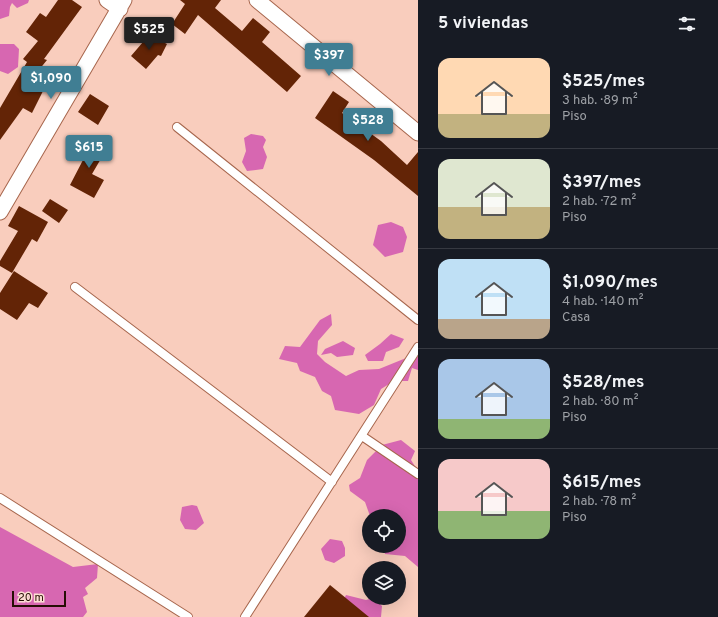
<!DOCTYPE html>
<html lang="es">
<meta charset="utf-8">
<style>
body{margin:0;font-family:Overpass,sans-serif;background:#242831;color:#f1f3f6;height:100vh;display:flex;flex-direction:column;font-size:15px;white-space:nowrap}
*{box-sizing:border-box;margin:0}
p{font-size:13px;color:#9ea1a6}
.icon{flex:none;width:22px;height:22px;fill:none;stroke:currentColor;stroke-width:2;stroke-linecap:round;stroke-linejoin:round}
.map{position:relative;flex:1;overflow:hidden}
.side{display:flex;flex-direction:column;background:#171b24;width:300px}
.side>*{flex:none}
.buttons{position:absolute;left:362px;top:509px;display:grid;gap:8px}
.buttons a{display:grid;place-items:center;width:44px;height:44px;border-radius:50%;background:#171b24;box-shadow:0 4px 16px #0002;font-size:20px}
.scale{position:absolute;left:12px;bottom:10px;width:54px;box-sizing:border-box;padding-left:4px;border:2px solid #270e05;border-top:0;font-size:11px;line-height:14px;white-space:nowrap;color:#270e05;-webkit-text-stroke:3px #fcded3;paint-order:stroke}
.price{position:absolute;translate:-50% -34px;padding:0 9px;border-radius:4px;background:#407e93;color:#fff;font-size:13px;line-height:26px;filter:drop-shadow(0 1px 2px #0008)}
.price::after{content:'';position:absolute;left:50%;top:24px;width:12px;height:9px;margin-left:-6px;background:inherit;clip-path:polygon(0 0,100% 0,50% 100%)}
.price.on{background:#222;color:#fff}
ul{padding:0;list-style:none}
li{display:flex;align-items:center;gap:12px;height:100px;padding:0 20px}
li+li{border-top:1px solid #363941}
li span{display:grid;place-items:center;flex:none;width:112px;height:80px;border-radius:12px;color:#555}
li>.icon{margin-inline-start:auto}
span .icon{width:48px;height:48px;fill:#fffc;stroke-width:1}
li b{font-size:17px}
h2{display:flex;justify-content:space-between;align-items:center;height:48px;padding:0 20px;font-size:17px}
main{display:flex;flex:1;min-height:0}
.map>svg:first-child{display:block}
</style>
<main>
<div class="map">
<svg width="418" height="617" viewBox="0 0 418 617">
<rect width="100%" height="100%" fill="#f9cdbd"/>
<path fill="#d767b1" d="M0 0H29L28 3 17 8 12 3 10 7 9 16 0 19Z
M0 44H14L19 49 18 67 8 74 0 71Z
M251 134 263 136 266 140 263 147 267 157 263 169 247 171 242 162 246 151 244 138Z
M391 222 403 227 407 237 403 252 385 257 373 245 378 225Z
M331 314 332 325 318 341 317 354 325 362 346 376 359 370 379 369 411 356 418 357V370L412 368 408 381H394L381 389 374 405 359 414 335 410 331 396 322 391 315 377 300 371 297 363 279 359 285 346 300 347 320 320Z
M391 334 404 339 399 347 386 352 383 361H368L365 355 380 344Z
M343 341 355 348 353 355 337 357 331 353 321 355 325 349Z
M401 440 415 451 411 460 418 471V567L405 556 385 554 383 546H399V516H370L365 502 350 491 349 485 360 478 367 460 382 445Z
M192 505 197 506 204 523 196 530 185 529 180 520 182 507Z
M0 527 73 567 98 564 97 578 85 588 88 594 83 597 87 612 83 617H0Z
M330 539 342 541 345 548V556L334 563 325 560 321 549Z
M346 595 366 600 373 598 382 606 381 617H345L344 599Z"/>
<path fill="#632406" d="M58 0H72L82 7 44 59 47 60 30 81 44 89 32 113 23 108 0 140V108L27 62 23 59 38 41 26 32 40 13 46 17Z
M180 0H221L215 8 242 31 253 18 270 32 262 42 301 76 287 92 198 15 185 34 172 24 185 4Z
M149 35 167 44 161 56 158 55 146 69 131 56Z
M333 91 349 102 342 113 381 141 407 165 418 152V196L374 160 315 118Z
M90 94 109 106 98 125 78 112Z
M87 138 106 150 92 174 104 180 94 198 70 185 83 160 76 156Z
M50 199 68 210 59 223 42 211Z
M19 206 48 222 37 242 32 239 12 273 0 266V261L18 231 8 226Z
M14 271 48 293 38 308 29 303 17 320 0 309V293Z
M330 585 369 617H304Z"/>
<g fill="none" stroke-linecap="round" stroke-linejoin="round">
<g stroke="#a7664d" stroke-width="10">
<path id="lane" d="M177 127 418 320
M75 287 332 482
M362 436 418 474
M0 498 188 617
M245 617 418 347"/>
</g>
<g stroke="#a7664d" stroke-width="17">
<path id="street" d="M107 0 120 9
M257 0 418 133
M0 212 124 0"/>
</g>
<use href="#lane" stroke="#fff" stroke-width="8"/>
<use href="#street" stroke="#fff" stroke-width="15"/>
</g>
</svg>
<div class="buttons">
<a><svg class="icon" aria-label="locate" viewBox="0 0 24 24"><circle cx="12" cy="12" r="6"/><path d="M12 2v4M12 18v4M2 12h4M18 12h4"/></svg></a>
<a><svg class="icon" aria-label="layers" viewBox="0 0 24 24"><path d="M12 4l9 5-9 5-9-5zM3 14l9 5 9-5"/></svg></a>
</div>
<div class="scale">20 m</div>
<b class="price on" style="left:149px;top:51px">$525</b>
<b class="price" style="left:329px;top:77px">$397</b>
<b class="price" style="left:51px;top:100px">$1,090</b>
<b class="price" style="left:368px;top:142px">$528</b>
<b class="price" style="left:89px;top:169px">$615</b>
</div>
<section class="side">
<h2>5 viviendas<svg class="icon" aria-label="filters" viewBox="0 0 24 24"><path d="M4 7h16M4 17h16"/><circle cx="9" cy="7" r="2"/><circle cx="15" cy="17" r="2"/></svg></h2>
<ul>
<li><span style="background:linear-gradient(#ffd9b3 70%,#c2b280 0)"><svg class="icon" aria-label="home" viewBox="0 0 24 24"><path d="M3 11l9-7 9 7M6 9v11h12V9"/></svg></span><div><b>$525/mes</b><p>3 hab. · 89 m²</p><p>Piso</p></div></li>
<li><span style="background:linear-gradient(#dfe7d0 60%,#c2b280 0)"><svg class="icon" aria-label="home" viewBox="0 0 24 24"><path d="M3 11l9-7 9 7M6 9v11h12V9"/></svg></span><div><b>$397/mes</b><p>2 hab. · 72 m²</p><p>Piso</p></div></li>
<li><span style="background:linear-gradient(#bfe0f5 75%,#b9a48a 0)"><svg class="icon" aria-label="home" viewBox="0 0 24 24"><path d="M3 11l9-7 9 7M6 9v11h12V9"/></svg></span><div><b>$1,090/mes</b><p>4 hab. · 140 m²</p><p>Casa</p></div></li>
<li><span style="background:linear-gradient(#a9c7e8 75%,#8fb573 0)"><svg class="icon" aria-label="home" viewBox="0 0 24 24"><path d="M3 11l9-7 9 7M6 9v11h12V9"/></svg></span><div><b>$528/mes</b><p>2 hab. · 80 m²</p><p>Piso</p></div></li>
<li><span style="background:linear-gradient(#f6c9c9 65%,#8fb573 0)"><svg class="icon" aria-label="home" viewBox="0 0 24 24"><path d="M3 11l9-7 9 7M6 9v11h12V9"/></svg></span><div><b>$615/mes</b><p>2 hab. · 78 m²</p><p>Piso</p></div></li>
</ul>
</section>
</main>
